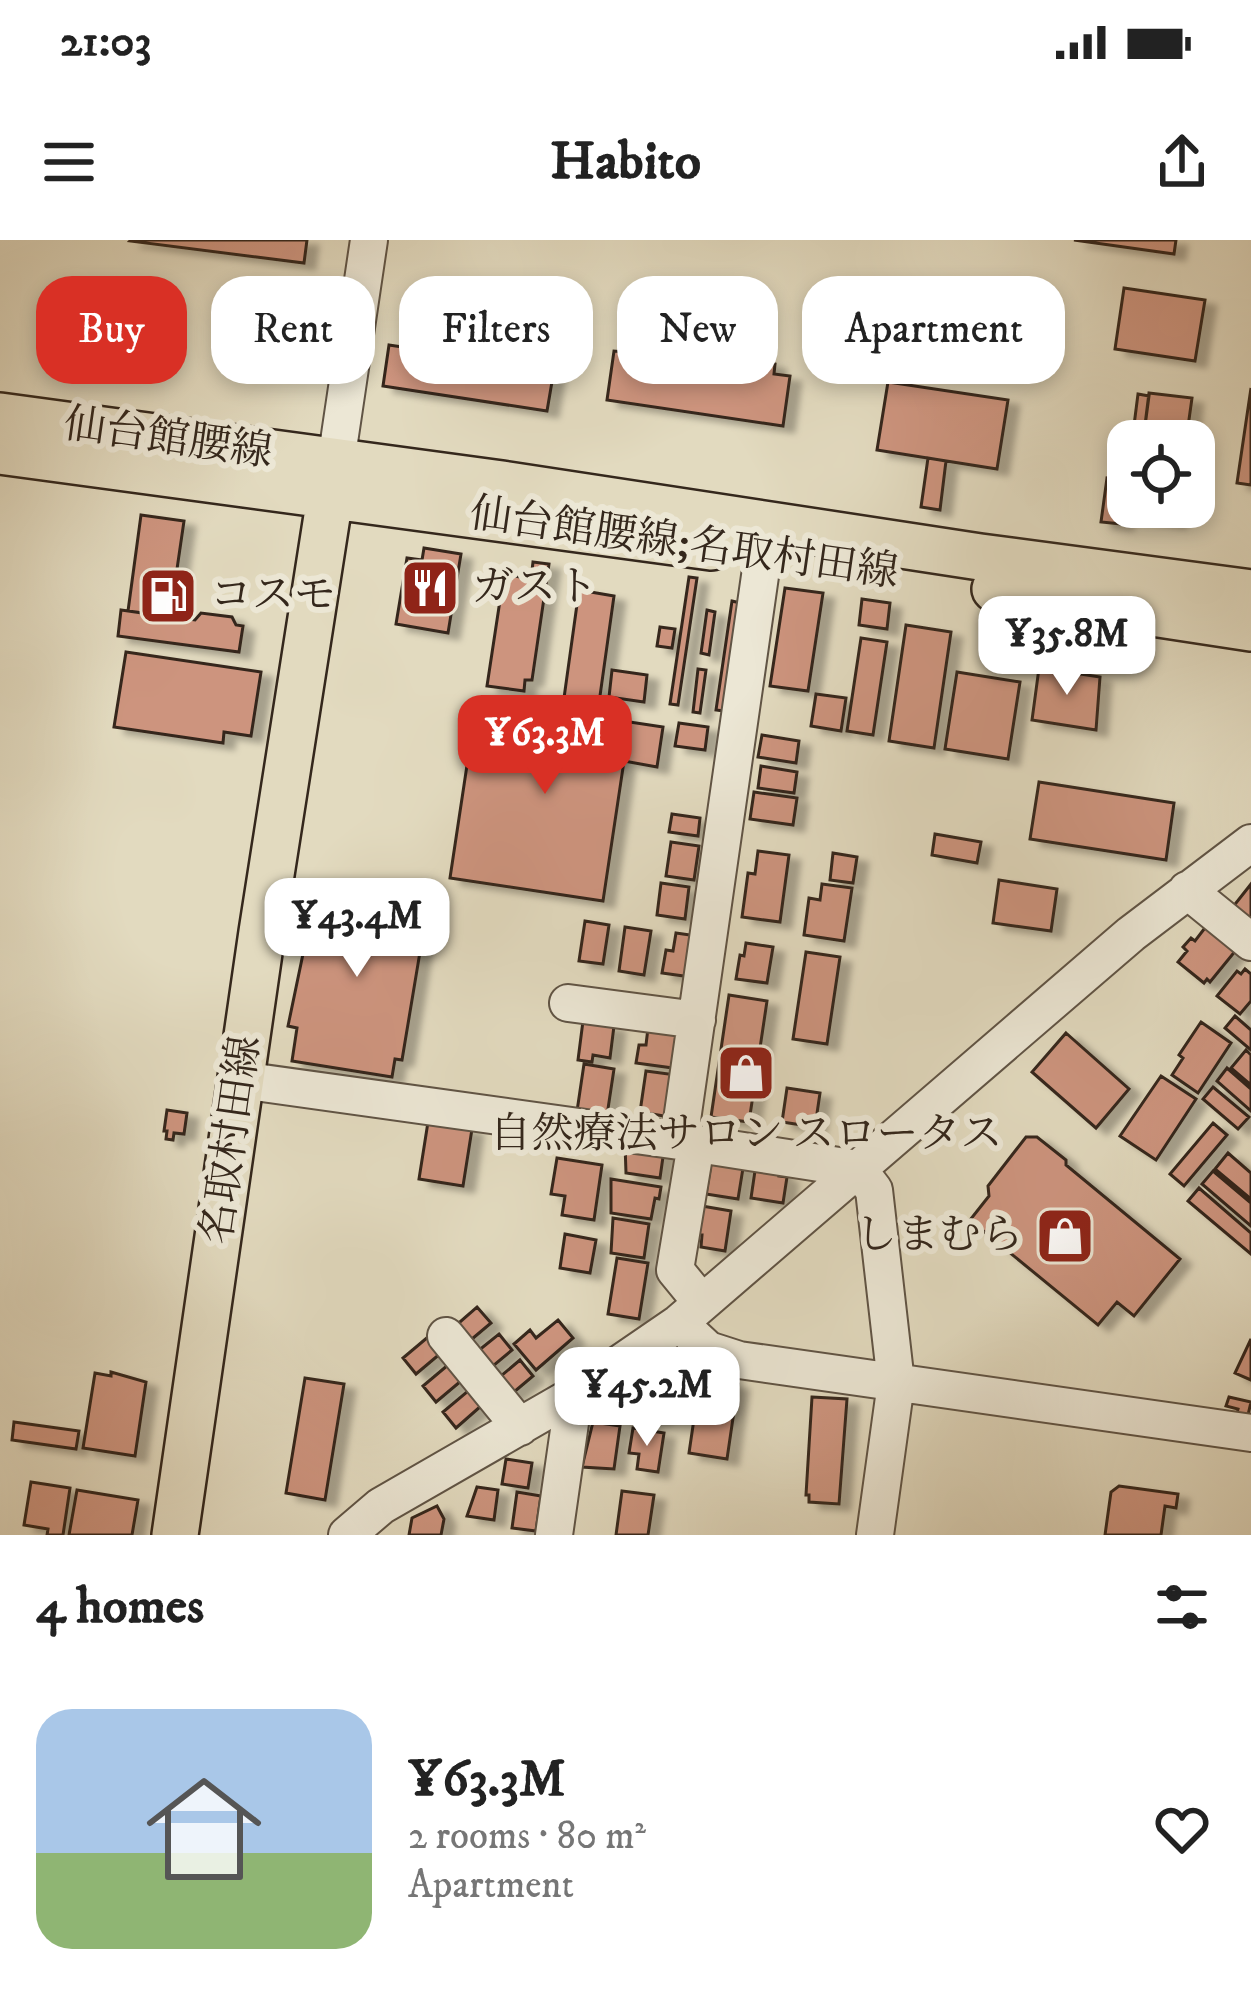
<!DOCTYPE html>
<meta charset="utf-8">
<style>
body{margin:0;font-family:"IM FELL DW Pica","Noto Serif JP",serif;background:#f2f2f2;color:#222;height:100vh;display:flex;flex-direction:column;font-size:45px;white-space:nowrap}
*{box-sizing:border-box;margin:0}
p{font-size:39px;color:#767676}
.icon{flex:none;width:66px;height:66px;fill:none;stroke:currentColor;stroke-width:2;stroke-linecap:round;stroke-linejoin:round}
.map{position:relative;height:1295px;overflow:hidden}
.drawer{display:flex;flex-direction:column;background:#fff;flex:1}
.drawer>*{flex:none}
.hud{position:absolute;left:36px;top:36px;width:1179px;height:108px;display:flex;gap:24px}
.fabs{position:absolute;left:1107px;top:180px;display:grid;gap:24px}
.fabs a{display:grid;place-items:center;width:108px;height:108px;border-radius:24px;background:#fff;box-shadow:0 6px 18px #0003;font-size:60px}
.price{position:absolute;translate:-50% -102px;padding:0 27px;border-radius:24px;background:#fff;color:#222;font-size:39px;line-height:78px;filter:drop-shadow(0 3px 6px #0008)}
.price::after{content:'';position:absolute;left:50%;top:72px;width:36px;height:27px;margin-left:-18px;background:inherit;clip-path:polygon(0 0,100% 0,50% 100%)}
.price.current{background:#d93025;color:#fff}
ul{padding:0;list-style:none}
li{display:flex;align-items:center;gap:36px;height:300px;padding:0 36px}
li+li{border-top:3px solid #e0e0e0}
li span{display:grid;place-items:center;flex:none;width:336px;height:240px;border-radius:36px;color:#555}
li>.icon{margin-inline-start:auto}
span .icon{width:144px;height:144px;fill:#fffc;stroke-width:1}
li b{font-size:51px}
h2{display:flex;justify-content:space-between;align-items:center;height:144px;padding:0 36px;font-size:51px}
.tag{padding:0 42px;border-radius:36px;background:#fff;box-shadow:0 6px 18px #0003;font-size:42px;line-height:108px}
.tag.current{background:#d93025;color:#fff}
.status{display:flex;justify-content:space-between;align-items:center;height:84px;padding:0 60px;background:#fff;direction:ltr}
.status svg{height:33px;fill:currentColor}
header{display:flex;justify-content:space-between;align-items:center;height:156px;padding:0 36px;background:#fff;font-size:54px;font-weight:700}
.map>svg:first-child{display:block}
</style>
<div class="status"><b>21:03</b><svg viewBox="0 0 49 12"><path d="M0 12V9h3v3zM5 12V6h3v6zM10 12V3h3v9zM15 12V0h3v12zM26 1h20v11H26zM47 4h2v5h-2z"/></svg></div>
<header><svg class="icon" aria-label="menu" viewBox="0 0 24 24"><path d="M4 6h16M4 12h16M4 18h16"/></svg>Habito<svg class="icon" aria-label="share" viewBox="0 0 24 24"><path d="M12 15V3M7 8l5-5 5 5M5 13v7h14v-7"/></svg></header>
<div class="map">
<svg width="1251" height="1295" viewBox="0 0 1251 1295">
<defs>
<filter id="shadow"><feDropShadow dx="11" dy="6" stdDeviation="3" flood-color="#0004"/></filter>
</defs>
<rect width="100%" height="100%" fill="#e2dabf"/>
<filter id="stains"><feTurbulence type="fractalNoise" baseFrequency=".00167" numOctaves="4"/><feColorMatrix values="0 0 0 0 .2 0 0 0 0 .09 0 0 0 0 .02 0 0 0 .5 -.17"/></filter>
<radialGradient id="worn" r=".72"><stop offset=".6" stop-color="#630" stop-opacity="0"/><stop offset="1" stop-color="#630" stop-opacity=".3"/></radialGradient>
<path fill="#cd947e" stroke="#34271c" stroke-width="3" filter="url(#shadow)" d="M307 0 304 23 130 1 131 0Z
M1074 0H1176L1174 14Z
M1124 48 1205 60 1195 121 1115 109Z
M465 53 537 63 536 68 560 71 554 113 450 99 456 59 464 60Z
M627 102 775 124 774 134 790 136 783 186 607 160 614 111 626 112Z
M389 105 554 130 547 171 383 146Z
M888 142 1008 160 997 229 877 210Z
M1251 148V245L1237 243Z
M1149 153 1192 158 1186 201H1143Z
M1138 154 1149 156 1143 201H1132Z
M928 218 946 221 940 270 921 267Z
M1107 238 1128 241V267H1177L1175 282 1123 275 1122 284 1101 282Z
M141 275 184 281 170 377 128 371Z
M424 308 461 314 448 393 396 384 407 318 422 320Z
M533 322 549 324 532 440H525L524 451 487 446 504 334 531 339Z
M689 337 697 338 678 465 670 464Z
M785 348 823 353 808 451 770 446Z
M579 350 614 356 599 463 564 458Z
M862 359 890 363 887 389 859 385Z
M732 361 740 363 724 471 716 470Z
M121 370 195 380 201 373 232 377 236 385 243 386 239 412 118 396Z
M707 370 715 372 709 415 701 413Z
M906 385 951 392 934 508 889 501Z
M660 387 675 389 672 408 657 406Z
M861 398 887 402 873 495 847 491Z
M126 412 261 432 251 496 224 492 223 503 114 487Z
M1052 422 1062 423 1061 431 1100 437 1096 490 1032 480 1039 428 1051 429Z
M698 429 706 430 700 473 693 472Z
M612 430 647 435 644 462 609 457Z
M957 432 1020 442 1008 519 945 509Z
M816 454 846 458 841 491 811 486Z
M477 459 663 487 657 527 624 521 603 661 450 638Z
M679 483 708 487 705 510 675 506Z
M762 495 799 501 796 523 758 517Z
M761 526 797 532 794 553 758 548Z
M1039 542 1174 563 1166 620 1030 599Z
M754 552 797 558 793 585 750 579Z
M672 574 700 578 698 596 669 592Z
M935 594 981 602 977 623 932 615Z
M671 602 699 606 694 640 666 636Z
M758 611 789 615 780 682 742 677 748 633 755 634Z
M833 613 857 617 853 643 830 640Z
M999 640 1057 649 1051 691 993 683Z
M318 642 424 659 419 687 424 688 402 820 395 819 392 837 292 821 297 788 288 786Z
M661 643 689 647 685 679 657 675Z
M822 644 852 648 844 701 804 695 809 658 820 660Z
M1251 644V684L1232 668Z
M1211 680 1241 704 1210 742 1207 739 1204 743 1178 722 1187 711 1183 707 1191 698 1195 701Z
M585 681 609 685 603 724 579 721Z
M625 687 651 691 644 735 619 731Z
M676 693 697 696 691 737 662 733 666 710 673 711Z
M746 703 773 707 767 743 736 739 740 715 744 716Z
M806 712 840 717 827 804 793 799Z
M1245 729 1251 734V761L1240 774 1217 756 1237 731 1241 734Z
M729 755 767 761 749 882 711 877Z
M1235 776 1251 790V810L1225 788Z
M583 781 614 786 610 818 593 815 592 822 578 820Z
M1201 782 1231 803 1198 853 1172 835 1183 818 1179 815Z
M648 788 678 792 673 828 636 823 639 805H646Z
M1066 793 1129 849 1096 888 1032 832Z
M1246 810 1251 815V845L1231 828Z
M584 824 614 829 606 882 576 878Z
M1227 828 1251 849V871L1217 841Z
M646 831 676 835 670 877 640 872Z
M1161 836 1196 859 1156 920 1120 896Z
M1213 847 1249 877 1238 889 1203 859Z
M787 848 820 853 815 887 782 882Z
M167 870 187 873 184 894 174 893 173 900 166 899 167 891H164Z
M428 882 472 889 463 946 419 939Z
M1213 883 1227 895 1184 946 1170 934Z
M1026 897H1037L1066 920V925L1180 1019 1134 1076 1117 1062 1098 1085 970 980 989 956 988 946Z
M625 904 664 910 660 938 626 933Z
M1228 913 1251 933V959L1215 929Z
M557 918 602 925 594 980 562 975 565 956 551 954Z
M712 918 744 922 738 959 706 954Z
M756 924 781 927 779 936 787 937 783 963 751 958Z
M1213 931 1251 963V986L1202 944Z
M611 939 661 947 659 959 655 958 651 979 611 973Z
M1199 948 1251 993V1014L1188 961Z
M702 966 731 971 725 1011 701 1007 702 995H698Z
M613 978 649 984 644 1018 611 1013Z
M565 994 596 1000 590 1033 560 1028Z
M617 1018 648 1023 639 1079 608 1074Z
M477 1067 491 1083 466 1104 453 1088Z
M558 1080 573 1098 536 1130 514 1104 530 1090 536 1098Z
M499 1094 512 1110 487 1131 473 1115Z
M428 1097 441 1113 416 1134 403 1118Z
M1251 1099V1140L1235 1133Z
M520 1120 533 1136 508 1157 495 1141Z
M448 1125 461 1141 436 1162 423 1146Z
M111 1132 146 1142 135 1216 83 1208 95 1133 111 1136Z
M657 1137 672 1140 667 1174 661 1173 660 1178 637 1175 646 1146 656 1148Z
M305 1138 344 1144 325 1260 286 1253Z
M700 1138 738 1144 727 1219 689 1213Z
M468 1151 481 1166 456 1188 443 1172Z
M812 1157 847 1159 839 1264 809 1262V1255H806Z
M1229 1157 1251 1162 1247 1179 1236 1176 1238 1169 1226 1166Z
M14 1182 79 1191 76 1209 12 1200Z
M593 1182 620 1186 614 1229 582 1227Z
M633 1188 664 1193 658 1232 637 1229 639 1214 629 1213Z
M506 1219 532 1223 528 1248 502 1244Z
M31 1242 70 1248 63 1295H47L48 1289 24 1285Z
M1119 1246 1178 1254 1176 1268 1165 1266 1161 1295H1105L1111 1252Z
M477 1247 498 1250 494 1280 467 1276Z
M77 1250 138 1260 132 1295H69Z
M622 1251 654 1255 648 1295H616Z
M517 1252 541 1256 536 1291 512 1288Z
M437 1266 444 1279 441 1295H409L412 1278Z"/>
<g fill="none" stroke-linecap="round" stroke-linejoin="round">
<g stroke="#605445" stroke-width="40">
<path id="minor" d="M336 222 369 0
M763 315 679 901 858 929 874 950 896 1143 875 1295
M1187 650 1251 702
M568 763 697 780
M241 840 679 901
M696 904 675 1030 702 1063
M679 1083 708 1110 739 1120 1251 1193
M446 1096 520 1187
M347 1295 381 1266 574 1155 679 1083 1131 694 1251 603
M554 1295 574 1155"/>
</g>
<g stroke="#34271c" stroke-width="50">
<path id="major" d="M0 176 502 244 980 317 1251 353
M0 211 711 307
M995 349 1251 388
M175 1295 262 692 335 225"/>
</g>
<use href="#minor" stroke="#ece7d5" stroke-width="36"/>
<use href="#major" stroke="#e2dabf" stroke-width="45"/>
</g>
<defs>
<g id="restaurant-square" transform="scale(3)"><rect x="-9" y="-9" width="18" height="18" rx="4" fill="#8f2418" stroke="#ece7d5"/><path d="M-5-6h1v4h1v-4h1v4h1v-4h1v5L-1.5 .5V6h-2V.5L-5-1ZM5-6V6H3V1.5H1.5Q1.5-4 5-6Z" fill="#fff"/></g>
<g id="fuel-square" transform="scale(3)"><rect x="-9" y="-9" width="18" height="18" rx="4" fill="#8f2418" stroke="#ece7d5"/><path d="M-5.5-6h7V0h2V4h1.3V-2.5L3-4.5l.8-.8L6-3V5H2.5V1h-1V6h-7ZM-4.2-4.7v3.2H.2V-4.7Z" fill="#fff"/></g>
<g id="shop-square" transform="scale(3)"><rect x="-9" y="-9" width="18" height="18" rx="4" fill="#8f2418" stroke="#ece7d5"/><path d="M-5-2.5h2.3a2.7 3.5 0 0 1 5.4 0H5L5.5 6h-11ZM-1.5-2.5h3a1.5 2.3 0 0 0-3 0Z" fill="#fff"/></g>
</defs>
<g fill-rule="evenodd">
<use href="#restaurant-square" x="430" y="348"/>
<use href="#fuel-square" x="168" y="356"/>
<use href="#shop-square" x="746" y="833"/>
<use href="#shop-square" x="1065" y="996"/>
</g>
<g text-anchor="middle" dominant-baseline="central" stroke-width="12" stroke-linejoin="round" paint-order="stroke">
<g font-size="42" fill="#34271c" stroke="#ece7d5">
<text transform="translate(168 199) rotate(8)">仙台館腰線</text>
<text transform="translate(684 304) rotate(8)">仙台館腰線;名取村田線</text>
<text transform="translate(232 900) rotate(-82)">名取村田線</text>
</g>
<g font-size="42" fill="#34271c" stroke="#ece7d5" text-anchor="start">
<text x="472" y="348">ガスト</text>
<text x="210" y="356">コスモ</text>
<text x="746" y="895" text-anchor="middle">自然療法サロン スロータス</text>
<text x="1023" y="996" text-anchor="end">しまむら</text>
</g>
</g>
<rect width="100%" height="100%" filter="url(#stains)"/>
<rect width="100%" height="100%" fill="url(#worn)"/>
</svg>
<div class="fabs">
<a><svg class="icon" aria-label="locate" viewBox="0 0 24 24"><circle cx="12" cy="12" r="6"/><path d="M12 2v4M12 18v4M2 12h4M18 12h4"/></svg></a>
</div>
<b class="price" style="left:1067px;top:458px">¥35.8M</b>
<b class="price current" style="left:545px;top:557px">¥63.3M</b>
<b class="price" style="left:357px;top:740px">¥43.4M</b>
<b class="price" style="left:647px;top:1209px">¥45.2M</b>
<div class="hud">
<a class="tag current">Buy</a>
<a class="tag">Rent</a>
<a class="tag">Filters</a>
<a class="tag">New</a>
<a class="tag">Apartment</a>
</div>
</div>
<section class="drawer">
<h2>4 homes<svg class="icon" aria-label="filters" viewBox="0 0 24 24"><path d="M4 7h16M4 17h16"/><circle cx="9" cy="7" r="2"/><circle cx="15" cy="17" r="2"/></svg></h2>
<ul>
<li><span style="background:linear-gradient(#a9c7e8 60%,#8fb573 0)"><svg class="icon" aria-label="home" viewBox="0 0 24 24"><path d="M3 11l9-7 9 7M6 9v11h12V9"/></svg></span><div><b>¥63.3M</b><p>2 rooms · 80 m²</p><p>Apartment</p></div><svg class="icon" aria-label="heart" viewBox="0 0 24 24"><path d="M12 20l-8-8c-3-5 5-10 8-4 3-6 11-1 8 4z"/></svg></li>
</ul>
</section>
